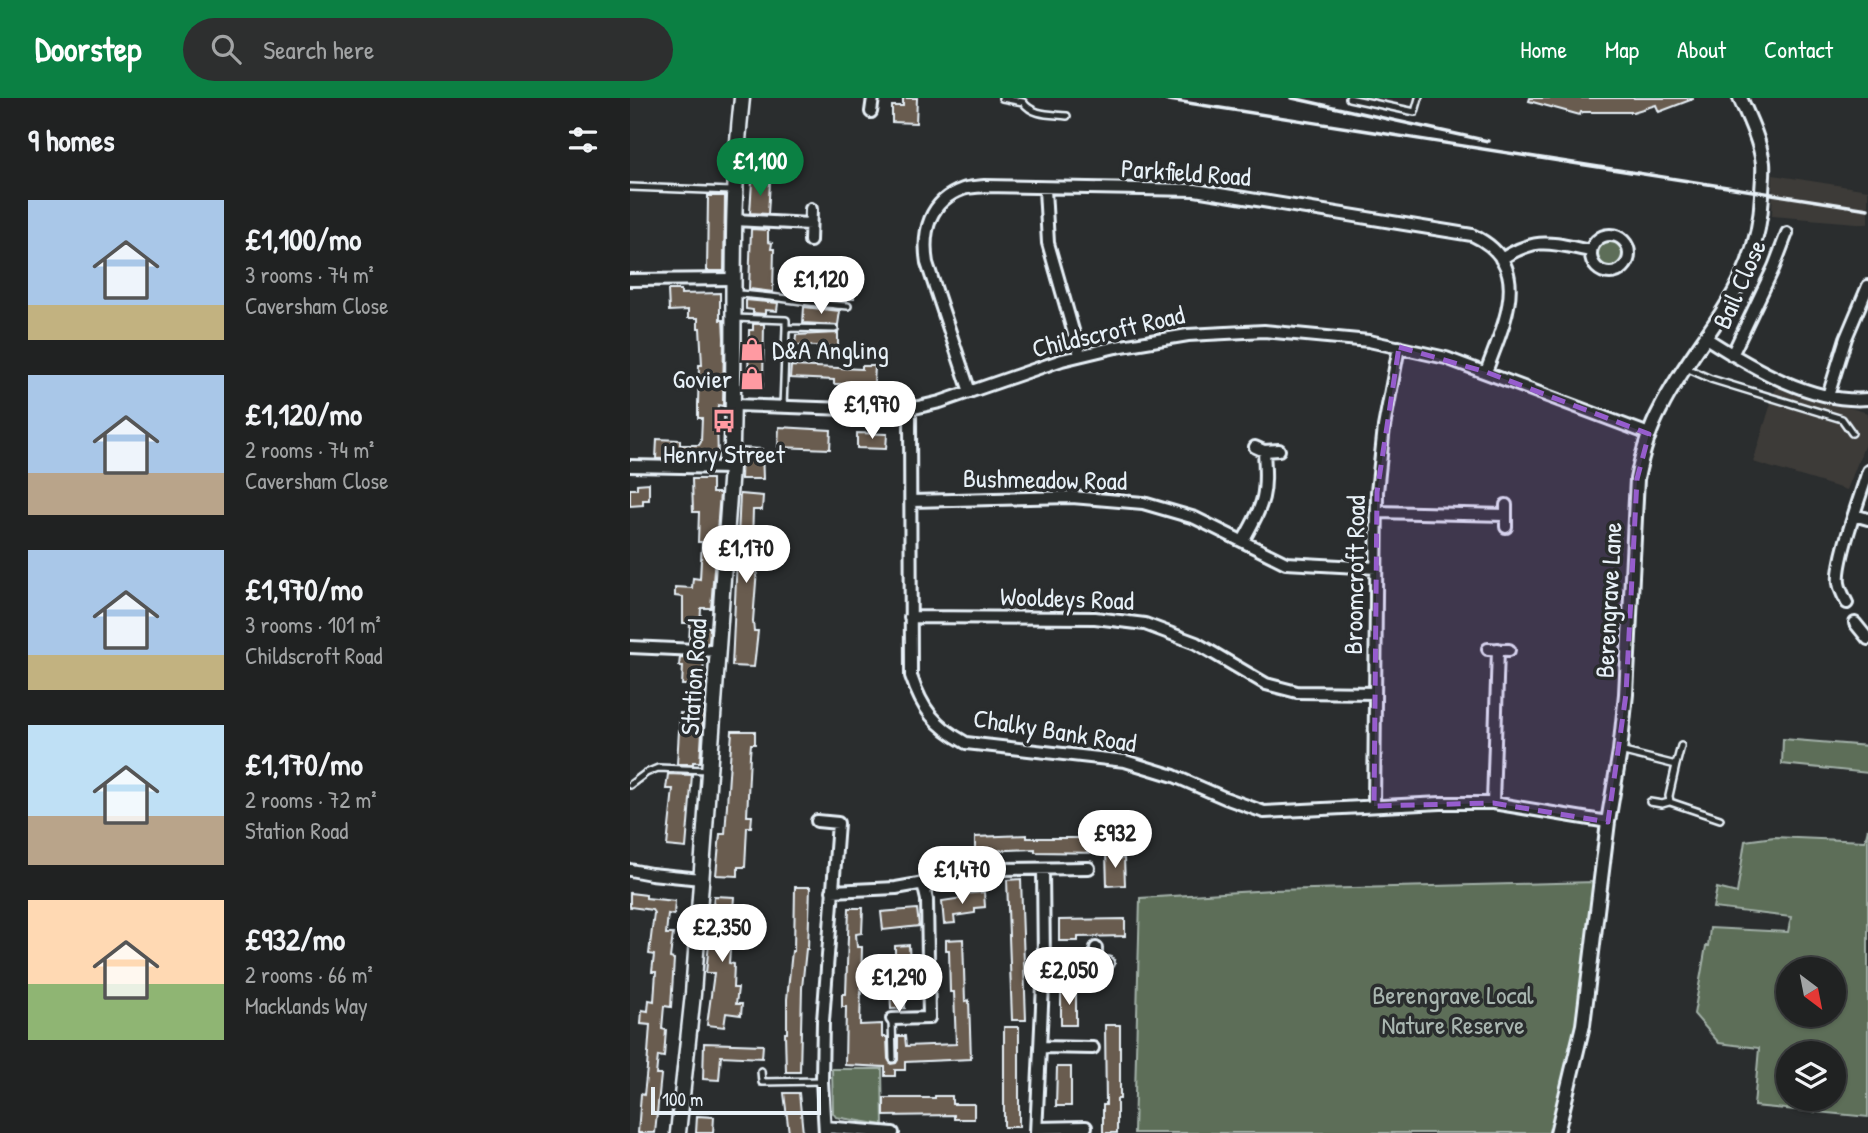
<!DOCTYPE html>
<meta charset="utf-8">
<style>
body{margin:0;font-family:"Patrick Hand",sans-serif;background:#2d2f2f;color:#f1f3f6;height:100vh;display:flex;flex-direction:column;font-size:26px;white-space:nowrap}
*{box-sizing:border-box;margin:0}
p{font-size:23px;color:#a2a4a5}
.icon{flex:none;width:38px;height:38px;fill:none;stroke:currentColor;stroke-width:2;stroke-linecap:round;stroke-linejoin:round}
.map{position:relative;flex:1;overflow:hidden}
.side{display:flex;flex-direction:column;background:#202222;width:630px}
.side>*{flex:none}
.needle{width:46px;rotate:148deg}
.buttons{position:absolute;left:1146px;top:859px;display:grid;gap:14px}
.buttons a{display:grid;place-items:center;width:70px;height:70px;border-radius:50%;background:#202222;box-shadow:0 2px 5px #0004,0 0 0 2px #3d3f40;font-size:35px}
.scale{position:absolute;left:21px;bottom:18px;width:170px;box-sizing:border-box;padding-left:7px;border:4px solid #e8f1f8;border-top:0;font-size:19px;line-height:24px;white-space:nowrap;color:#e8f1f8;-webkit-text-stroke:5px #2a2d2e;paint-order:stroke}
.price{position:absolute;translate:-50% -60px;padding:0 16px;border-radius:24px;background:#fff;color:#222;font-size:23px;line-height:46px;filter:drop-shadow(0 2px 4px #0008)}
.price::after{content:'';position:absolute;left:50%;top:42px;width:21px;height:16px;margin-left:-10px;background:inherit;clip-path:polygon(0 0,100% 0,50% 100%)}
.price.current{background:#0b8043;color:#fff}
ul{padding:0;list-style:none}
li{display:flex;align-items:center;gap:21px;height:175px;padding:0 28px}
li span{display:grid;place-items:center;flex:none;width:196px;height:140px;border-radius:0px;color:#555}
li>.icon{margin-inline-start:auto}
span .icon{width:84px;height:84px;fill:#fffc;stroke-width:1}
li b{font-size:30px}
h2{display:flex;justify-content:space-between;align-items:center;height:84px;padding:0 28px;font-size:30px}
header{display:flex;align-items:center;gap:42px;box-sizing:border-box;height:98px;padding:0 35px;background:#0b8043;color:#fff}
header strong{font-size:33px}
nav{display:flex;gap:38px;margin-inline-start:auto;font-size:24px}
.search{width:490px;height:63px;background:#2d2f2f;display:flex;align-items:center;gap:18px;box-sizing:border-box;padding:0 24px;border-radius:38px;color:#a2a4a5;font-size:26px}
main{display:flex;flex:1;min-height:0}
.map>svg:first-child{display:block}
</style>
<header>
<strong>Doorstep</strong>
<div class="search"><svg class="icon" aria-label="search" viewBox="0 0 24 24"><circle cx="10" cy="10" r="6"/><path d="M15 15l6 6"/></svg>Search here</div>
<nav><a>Home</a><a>Map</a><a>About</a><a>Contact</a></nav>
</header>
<main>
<section class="side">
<h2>9 homes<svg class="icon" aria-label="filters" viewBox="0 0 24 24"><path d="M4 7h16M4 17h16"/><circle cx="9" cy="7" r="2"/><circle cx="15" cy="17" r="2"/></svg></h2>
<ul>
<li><span style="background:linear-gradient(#a9c7e8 75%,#c2b280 0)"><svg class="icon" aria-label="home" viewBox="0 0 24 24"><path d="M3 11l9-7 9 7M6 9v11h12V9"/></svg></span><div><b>£1,100/mo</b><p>3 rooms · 74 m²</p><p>Caversham Close</p></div></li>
<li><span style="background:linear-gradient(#a9c7e8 70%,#b9a48a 0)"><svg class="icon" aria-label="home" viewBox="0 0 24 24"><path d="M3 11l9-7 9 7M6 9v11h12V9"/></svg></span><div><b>£1,120/mo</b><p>2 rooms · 74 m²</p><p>Caversham Close</p></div></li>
<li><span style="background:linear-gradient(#a9c7e8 75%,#c2b280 0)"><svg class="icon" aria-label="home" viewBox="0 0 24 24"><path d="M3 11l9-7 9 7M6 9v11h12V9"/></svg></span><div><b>£1,970/mo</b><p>3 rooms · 101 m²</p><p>Childscroft Road</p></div></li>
<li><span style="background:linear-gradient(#bfe0f5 65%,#b9a48a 0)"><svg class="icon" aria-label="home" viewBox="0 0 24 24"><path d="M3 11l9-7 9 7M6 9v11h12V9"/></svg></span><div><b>£1,170/mo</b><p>2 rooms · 72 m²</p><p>Station Road</p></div></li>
<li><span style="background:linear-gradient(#ffd9b3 60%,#8fb573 0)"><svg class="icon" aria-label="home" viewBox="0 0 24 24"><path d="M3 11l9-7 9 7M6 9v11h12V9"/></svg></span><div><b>£932/mo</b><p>2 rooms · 66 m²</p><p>Macklands Way</p></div></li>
</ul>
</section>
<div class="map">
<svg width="1238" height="1035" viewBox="0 0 1238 1035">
<rect width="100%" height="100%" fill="#2a2d2e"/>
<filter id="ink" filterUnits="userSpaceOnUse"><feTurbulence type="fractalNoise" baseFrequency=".0143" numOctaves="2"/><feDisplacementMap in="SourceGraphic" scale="14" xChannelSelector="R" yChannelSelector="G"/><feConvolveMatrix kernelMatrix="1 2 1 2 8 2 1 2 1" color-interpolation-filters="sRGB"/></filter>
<g filter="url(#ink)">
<path fill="#3d3b38" d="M1143 77 1238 92V126L1142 118Z
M1146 289 1238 315V338L1217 392 1123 364Z"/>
<path fill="#5d6e58" stroke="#a2b0a8" stroke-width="2" fill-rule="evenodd" d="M965 156a15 15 0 1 1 30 0a15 15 0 1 1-30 0Z
M1153 641 1238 648V675L1152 666Z
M1238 730V1019L1124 1008 1129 950 1089 945 1064 916 1076 848H1078L1080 830 1158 834 1161 819 1083 810 1087 790 1107 795 1115 743 1144 739 1235 743ZM1158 872H1204V917H1158ZM1158 956H1204V1001H1158Z
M965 784 943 955 919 1035H504L510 800 642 792Z
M202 971H252L253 1027 206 1019 203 1015Z"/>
<path fill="#695c4f" stroke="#e8f1f8" stroke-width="2" d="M273 0H287L286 25 262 24V8H273Z
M900 0H1063V1L1029 14 1026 7 1003 14H951L950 17 899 3Z
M122 83 140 84 138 116 120 115Z
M78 98H95L94 173H77Z
M121 131 138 132V144L142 145 141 151H144L143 194 119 191Z
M181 186H224V201H217V203L174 198V190H181Z
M38 192H51V196L90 195V222H93L94 240 93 308 88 307 87 320 88 362 69 361V359L26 361 27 341 50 342V347H69L71 344 72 320H68V306L69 267H72L70 230H68V220H58V212L39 213Z
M116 202 148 205 147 213 135 212V216L123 215V212L116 211Z
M174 209 210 213 208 227 173 225Z
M123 226H134L133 289H118L119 232H123Z
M208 235V249L165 247 166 237Z
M161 268 232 271V268H245L244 286H204V282L160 280Z
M149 329 201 332 200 351 148 349Z
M227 335 257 336 256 351 227 350Z
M112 350 132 351 133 381H111Z
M62 381H82V395H90L81 510H71L70 529H80L79 545 59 544 60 525H53V499L45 498V489L62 490 63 480 70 481 72 444H68L69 414H63Z
M19 385V402H13V407L0 408V391H7V386Z
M110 396 133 398 132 412H123L122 444 129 445 123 523 124 533H128L124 569 102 568Z
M50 559 74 560 73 576H76L70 664H63V666H47L50 615 61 616 63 587H52L53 568H49Z
M102 633H125V646H121L120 657 117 718H122L121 729H117L115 769H108V778L86 777 90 736H95Z
M38 676 62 677 56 750 37 748 43 691H36Z
M397 737V740H475V755L405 754V751L356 753V756H345V739Z
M476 754H488V761L494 760 495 787 477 788Z
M391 781 396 922H382L377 782Z
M165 789H180L178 851H176L172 890 170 974H156L155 935H157V901L162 853H164Z
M354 794 355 809 345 810V815L324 818 325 825 314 826 312 803 333 800V796Z
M0 795 16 797V800L45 803 44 817 38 816 36 836H43L40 860 44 861 41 909 34 908 32 931 36 932 34 959 28 958 26 977H31L25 1035H8L11 996 14 997 17 970 20 927 11 926 12 912 18 913 19 902 24 903 26 874H22L24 857 19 856 24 815 22 812 0 809Z
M84 798 104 799 99 865 104 866 103 890H108L106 906H112L111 917 96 915 94 929 77 927 84 875H76Z
M219 810H233L232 835 226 836 227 849H232L230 927 252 926V939H257L258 961 261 966 266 965 268 962V938H275L276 948 326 946 324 894H320L319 852H316V842L333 841 335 903 339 902 341 961 275 964V972H265V978H255V969L215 967 216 909H212V896H216Z
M287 811 289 828 253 832 251 814Z
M495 821V838L448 839V843H429V822Z
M279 847 280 869H273L275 910 261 911 259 868H265V848Z
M446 891V927H431V892Z
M475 927H490V1001H487V1035H473V1007H476Z
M374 929H389V1029H374Z
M74 945 133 947 132 960 91 958 89 982 73 981Z
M427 969H441V1008H426Z
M154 995H169L173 1035H159Z
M305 998H322V1006H344V1021H324V1017L254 1018V1000H305Z
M67 1018 84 1019 83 1035H66Z"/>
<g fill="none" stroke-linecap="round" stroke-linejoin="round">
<g stroke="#e8f1f8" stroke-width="10">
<path id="service" d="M372 0 393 4C403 18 421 16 437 18
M719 0 785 14 789 0
M0 89 102 93
M105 196C143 197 180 206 218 208
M105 220 156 222V230L205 231
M1056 270 1081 281 1212 321 1222 335
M153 309 156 230
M990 653 1046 667 1039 698 1040 704 1090 721
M1046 667 1051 648
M0 687 16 675 28 670 77 672
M1020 704 1032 706 1039 704
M262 921 263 961
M131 973 132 984 192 983"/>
</g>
<g stroke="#e8f1f8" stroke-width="16">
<path id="minor" d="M241 14 243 0
M415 91 418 145 450 257
M105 122 180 126
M961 156a19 19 0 1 1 38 0a19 19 0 1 1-38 0Z
M180 143 181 111
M871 161C908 138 920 145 961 153
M0 182 104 181
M1076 240C1121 269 1183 306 1238 301
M1102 257 1144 169 1157 135
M340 294 297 165C292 134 299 103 333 91 339 89 348 89 355 88L565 92 842 137C906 166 873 227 856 274
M1198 298 1216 240 1238 188
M104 307 245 312 280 311 310 304 432 262 486 249 558 237 634 233 739 243 816 260 1019 336
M280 311 281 578C292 611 305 628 336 645L495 663 544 678 595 700 634 714 811 705H863L978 724
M625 349 634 353 649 352
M0 368 101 370
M281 403 442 399 513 405 565 420 656 465 746 470
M876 407V429
M747 414 876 417
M1224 417 1238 421
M613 443C635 403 637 398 634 353
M1217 505C1214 499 1210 492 1209 485 1206 463 1231 397 1238 373
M280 519 465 520 515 526 566 545 636 586 667 594 745 595
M1225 525 1238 541
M0 549 89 553
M858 551 879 552
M863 705 868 551
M744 708 747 394 754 329 769 249
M187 723 208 725 193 923 192 983 195 1035
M0 772 21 776 71 781
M202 793 266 790 373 771 459 770
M466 850V865
M414 866 478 865
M262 921 299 920 297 802 293 785
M411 949 463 950
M195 1029 263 1035
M407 1030 456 1029
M406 1035 414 866 413 771"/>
</g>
<g stroke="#e8f1f8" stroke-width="18">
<path id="tertiary" d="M927 1035 953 927 978 724 990 653 996 596 1007 381C1012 356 1019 332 1031 310 1070 233 1128 193 1132 97 1132 87 1134 75 1133 65 1130 43 1119 20 1110 0"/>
</g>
<g stroke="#e8f1f8" stroke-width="19">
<path id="secondary" d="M48 1035 63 896 101 370C107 247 98 123 112 0"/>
</g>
<use href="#service" stroke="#2a2d2e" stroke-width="5"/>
<use href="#minor" stroke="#2a2d2e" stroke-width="10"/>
<use href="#tertiary" stroke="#2a2d2e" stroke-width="12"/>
<use href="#secondary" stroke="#2a2d2e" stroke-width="14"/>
<path stroke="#e8f1f8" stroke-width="3.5" d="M526 0 1238 111
M662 0 858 43"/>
</g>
</g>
<path fill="#965dcd" fill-opacity="0.2" stroke="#965dcd" stroke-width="5" stroke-dasharray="14 9" stroke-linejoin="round" d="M769 249 856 274 1019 336 1007 381 996 596 978 724 863 705 744 708 747 394Z"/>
<defs>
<g id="shop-bare" transform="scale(1.89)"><path d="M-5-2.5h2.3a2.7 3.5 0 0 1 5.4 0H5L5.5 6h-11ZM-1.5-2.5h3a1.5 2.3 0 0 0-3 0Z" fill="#ff9aa2" stroke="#2a2d2e" stroke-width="2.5" paint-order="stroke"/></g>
<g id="bus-bare" transform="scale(1.89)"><path d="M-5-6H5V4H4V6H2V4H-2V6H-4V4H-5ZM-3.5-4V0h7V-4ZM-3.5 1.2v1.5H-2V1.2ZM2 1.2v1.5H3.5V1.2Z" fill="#ff9aa2" stroke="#2a2d2e" stroke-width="2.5" paint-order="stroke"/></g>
</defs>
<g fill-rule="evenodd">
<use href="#shop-bare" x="122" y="251"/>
<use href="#shop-bare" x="122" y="280"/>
<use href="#bus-bare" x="94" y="323"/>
</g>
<g text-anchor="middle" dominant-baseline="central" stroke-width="7" stroke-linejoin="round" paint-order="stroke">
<g font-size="26" fill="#e8f1f8" stroke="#2a2d2e">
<text transform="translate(556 74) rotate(4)">Parkfield Road</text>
<text transform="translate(1109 186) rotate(-66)">Bail Close</text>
<text transform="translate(478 233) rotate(-13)">Childscroft Road</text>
<text transform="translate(415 381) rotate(1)">Bushmeadow Road</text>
<text transform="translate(724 477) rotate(-89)">Broomcroft Road</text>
<text transform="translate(437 500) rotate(2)">Wooldeys Road</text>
<text transform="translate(978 502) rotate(-87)">Berengrave Lane</text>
<text transform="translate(63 579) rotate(-86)">Station Road</text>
<text transform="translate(425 632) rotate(9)">Chalky Bank Road</text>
</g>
<g font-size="26" fill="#e8f1f8" stroke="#2a2d2e" text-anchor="start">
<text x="142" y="251">D&amp;A Angling</text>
<text x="102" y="280" text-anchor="end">Govier</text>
<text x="94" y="355" text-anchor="middle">Henry Street</text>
</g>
<g font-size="26" fill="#a9b6b0" stroke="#2a2d2e">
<text x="823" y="896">Berengrave Local<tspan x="823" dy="30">Nature Reserve</tspan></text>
</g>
</g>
</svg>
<div class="buttons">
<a><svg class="needle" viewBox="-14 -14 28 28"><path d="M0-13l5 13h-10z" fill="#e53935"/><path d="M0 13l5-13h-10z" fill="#a2a4a5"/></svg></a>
<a><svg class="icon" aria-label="layers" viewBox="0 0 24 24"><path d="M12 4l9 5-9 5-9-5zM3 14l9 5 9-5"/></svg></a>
</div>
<div class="scale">100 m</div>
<b class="price current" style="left:130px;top:100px">£1,100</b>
<b class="price" style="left:191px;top:218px">£1,120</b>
<b class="price" style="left:242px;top:343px">£1,970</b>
<b class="price" style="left:116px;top:487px">£1,170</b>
<b class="price" style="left:485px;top:772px">£932</b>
<b class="price" style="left:332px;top:808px">£1,470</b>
<b class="price" style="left:92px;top:866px">£2,350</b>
<b class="price" style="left:439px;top:909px">£2,050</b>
<b class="price" style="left:269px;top:916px">£1,290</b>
</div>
</main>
